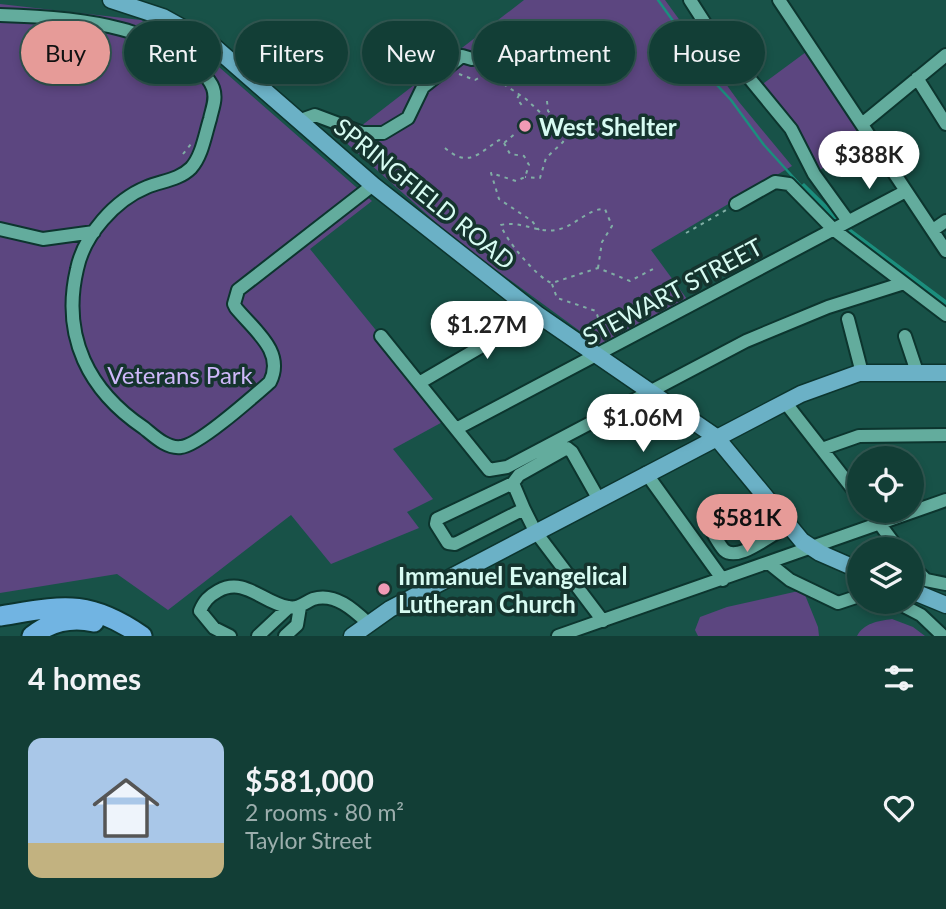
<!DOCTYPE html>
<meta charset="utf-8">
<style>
body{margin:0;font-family:Lato,sans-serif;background:#1b453e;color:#f1f3f6;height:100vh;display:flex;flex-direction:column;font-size:26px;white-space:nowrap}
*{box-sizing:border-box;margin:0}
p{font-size:23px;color:#9caead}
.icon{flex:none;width:38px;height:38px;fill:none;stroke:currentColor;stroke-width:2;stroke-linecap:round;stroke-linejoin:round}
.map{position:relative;height:636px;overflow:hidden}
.side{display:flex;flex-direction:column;background:#123e36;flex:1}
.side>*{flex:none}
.banner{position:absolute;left:21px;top:21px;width:905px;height:63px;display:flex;gap:14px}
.buttons{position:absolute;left:847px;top:446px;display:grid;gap:14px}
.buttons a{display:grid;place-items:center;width:77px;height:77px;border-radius:50%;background:#123e36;box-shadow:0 4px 10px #0003,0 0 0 2px #315751;font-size:35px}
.price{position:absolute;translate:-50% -60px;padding:0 16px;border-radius:24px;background:#fff;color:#222;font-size:23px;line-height:46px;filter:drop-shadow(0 2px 4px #0008)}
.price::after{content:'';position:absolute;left:50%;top:42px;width:21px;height:16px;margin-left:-10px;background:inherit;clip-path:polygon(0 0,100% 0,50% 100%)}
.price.on{background:#e69b98;color:#111}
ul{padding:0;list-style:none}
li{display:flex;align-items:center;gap:21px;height:175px;padding:0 28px}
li+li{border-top:2px solid #315751}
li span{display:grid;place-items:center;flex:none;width:196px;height:140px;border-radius:14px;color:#555}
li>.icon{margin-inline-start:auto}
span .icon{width:84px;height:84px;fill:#fffc;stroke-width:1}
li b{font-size:30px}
h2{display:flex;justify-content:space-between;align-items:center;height:84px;padding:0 28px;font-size:30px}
.pill{padding:0 24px;border-radius:32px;background:#123e36;box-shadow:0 4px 10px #0003,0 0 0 2px #315751;font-size:24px;line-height:63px}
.pill.on{background:#e69b98;color:#111}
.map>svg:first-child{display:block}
</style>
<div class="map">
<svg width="946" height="636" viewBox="0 0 946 636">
<rect width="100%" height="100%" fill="#185248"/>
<path fill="#5c4680" d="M524 0H665L739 102 792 166 651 250 687 299 599 345 458 242 343 140Z
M0 4 141 20 219 67 372 201 310 249 448 419 393 449 433 499 407 512 419 528 331 564 291 515 168 610 117 574 0 593Z
M806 52 864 141 814 174 791 128 756 89Z
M803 590 818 627 819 636H698L695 630 700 617 727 607Z
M892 619 913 627 925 636H857C864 623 878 621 892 619Z"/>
<path fill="#1b8e7d" d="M804 183 851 229 946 300V312L844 233 798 188Z"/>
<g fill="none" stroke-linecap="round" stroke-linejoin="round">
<path stroke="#1b8e7d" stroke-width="2.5" d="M658 0 681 32 702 69 731 100 764 145 803 188"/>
<g stroke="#0c352e" stroke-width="16">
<path id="minor" d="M690 0 708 28 791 129 814 174 848 221
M779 0 946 251
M0 15C39 16 84 19 121 29 145 35 205 65 213 88 217 99 212 109 210 119 205 135 202 156 191 168 179 180 161 181 147 187 115 200 84 235 77 269 61 337 89 391 144 428 154 436 167 449 181 447 198 446 254 396 270 382 285 352 255 331 236 308L234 304 238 290 373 185
M917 78 946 124
M301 120 315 115 363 133H383L408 118 423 87 462 56 472 59
M862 124 946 55
M736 204 775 182 789 184 833 229 946 315
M0 229 43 239 94 232
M933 230 946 221
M848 319 862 373
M381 336 489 470 507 467 746 341 828 307 904 283
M905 336 917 372
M419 383 537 314
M785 402 859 497
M456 429 906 191
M822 449 859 436 946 435
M646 473 723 580
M513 483 524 509 455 544 448 543 436 524 437 519 513 483 519 475 567 448 572 452 598 498
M765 499 714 535C717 540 721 547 724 550 737 562 766 538 778 532
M758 504 778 532 784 528
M524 509 535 531 603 621
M870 511 899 550
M770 564 790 580 838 603 859 596
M912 566 926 580 946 584
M896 602 921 615 943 636
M230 636 214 628 200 611C204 601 209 596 218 591 244 576 263 603 288 607 299 609 304 603 313 599 335 592 354 610 369 624
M258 636 289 607
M285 636 297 625 300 607
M558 636 946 500"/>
</g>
<g stroke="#0c352e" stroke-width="19">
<path id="major" d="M111 0 163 17 210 43 373 185 537 314 716 437 802 541 820 553 859 570
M912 591 946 605
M352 636 390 609 801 394 859 373H946"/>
</g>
<g stroke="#0c352e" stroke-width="23">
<path id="highway" d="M0 616C62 606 87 598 142 636
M32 636C50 622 71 617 94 622"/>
</g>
<path stroke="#80aea5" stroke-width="2" stroke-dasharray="3.5 5" stroke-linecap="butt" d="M459 74 475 80 487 73 526 99 564 135 563 142 546 158 540 178 525 177
M519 95 517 99 524 108
M547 101 548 111 554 116 552 122
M504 143 510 154 524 156 529 165 525 177 516 181 491 173 499 199 532 221 539 230
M445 148C468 168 478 154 499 140L504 143 516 133
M183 154 191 144
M686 233 726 210
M598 268 602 242 612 226 605 209C589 208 576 225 560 229 540 235 521 220 501 225 504 238 538 279 552 283L598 268 630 281 653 269
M552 284 557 298 596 311 604 337"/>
<use href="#minor" stroke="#63ac9d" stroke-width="12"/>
<use href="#major" stroke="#6bb1c6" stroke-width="16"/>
<use href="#highway" stroke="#71b4e2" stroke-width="19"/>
</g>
<g fill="#f09ab5" stroke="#15342e" stroke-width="2.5">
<circle cx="525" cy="126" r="7"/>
<circle cx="384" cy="589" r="7"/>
</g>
<g text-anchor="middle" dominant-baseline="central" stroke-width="7" stroke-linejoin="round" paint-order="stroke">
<g font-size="24" font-weight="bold" fill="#d7fbf2" stroke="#15342e" text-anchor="start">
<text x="539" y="126">West Shelter</text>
<text x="398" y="575">Immanuel Evangelical<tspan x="398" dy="28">Lutheran Church</tspan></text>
</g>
<g font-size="24" fill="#d7fbf2" stroke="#15342e">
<text transform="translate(425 193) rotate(39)">SPRINGFIELD ROAD</text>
<text transform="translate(672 291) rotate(-28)">STEWART STREET</text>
</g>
<g font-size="24" fill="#ceb8f9" stroke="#15342e">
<text x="180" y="374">Veterans Park</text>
</g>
</g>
</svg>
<div class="buttons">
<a><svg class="icon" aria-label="locate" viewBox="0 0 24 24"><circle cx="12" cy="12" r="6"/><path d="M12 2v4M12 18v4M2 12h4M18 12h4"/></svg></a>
<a><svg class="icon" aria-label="layers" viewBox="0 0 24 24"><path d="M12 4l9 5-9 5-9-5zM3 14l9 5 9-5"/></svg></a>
</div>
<b class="price" style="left:869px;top:191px">$388K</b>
<b class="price" style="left:487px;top:361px">$1.27M</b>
<b class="price" style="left:643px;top:454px">$1.06M</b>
<b class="price on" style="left:747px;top:554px">$581K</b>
<div class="banner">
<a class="pill on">Buy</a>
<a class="pill">Rent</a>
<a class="pill">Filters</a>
<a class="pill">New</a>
<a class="pill">Apartment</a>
<a class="pill">House</a>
</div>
</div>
<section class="side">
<h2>4 homes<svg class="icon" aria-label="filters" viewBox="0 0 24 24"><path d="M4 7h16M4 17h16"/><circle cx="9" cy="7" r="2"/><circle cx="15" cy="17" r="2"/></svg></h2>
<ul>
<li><span style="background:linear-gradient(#a9c7e8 75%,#c2b280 0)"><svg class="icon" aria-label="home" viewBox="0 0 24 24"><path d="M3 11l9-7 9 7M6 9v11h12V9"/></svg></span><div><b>$581,000</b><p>2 rooms · 80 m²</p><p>Taylor Street</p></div><svg class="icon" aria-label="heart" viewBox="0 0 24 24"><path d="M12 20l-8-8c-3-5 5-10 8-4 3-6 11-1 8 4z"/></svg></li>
</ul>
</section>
